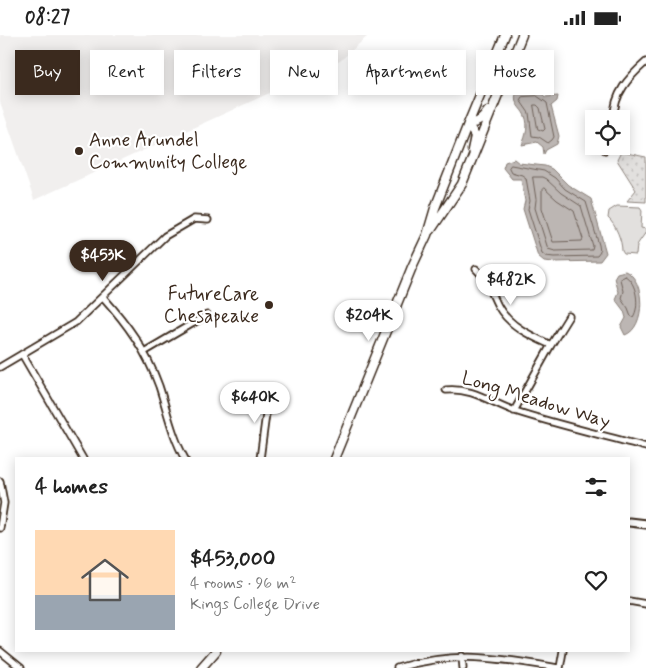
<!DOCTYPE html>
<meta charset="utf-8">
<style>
body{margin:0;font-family:Mynerve,sans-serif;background:#f2f2f2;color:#222;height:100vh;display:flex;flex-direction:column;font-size:19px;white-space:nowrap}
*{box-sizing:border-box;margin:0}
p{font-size:16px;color:#767676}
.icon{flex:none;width:28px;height:28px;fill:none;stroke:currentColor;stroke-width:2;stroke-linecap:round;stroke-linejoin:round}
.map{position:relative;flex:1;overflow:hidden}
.sheet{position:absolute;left:15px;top:422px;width:615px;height:195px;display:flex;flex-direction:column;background:#fff;border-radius:0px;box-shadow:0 2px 12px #0003}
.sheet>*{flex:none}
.top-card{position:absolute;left:15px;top:15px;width:616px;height:45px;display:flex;gap:10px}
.buttons{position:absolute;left:585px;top:75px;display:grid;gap:10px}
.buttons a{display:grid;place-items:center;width:45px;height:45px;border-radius:0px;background:#fff;box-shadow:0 2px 12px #0003;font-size:25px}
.price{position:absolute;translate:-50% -42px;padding:0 11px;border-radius:18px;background:#fff;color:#222;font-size:16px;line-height:32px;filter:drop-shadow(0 1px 2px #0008)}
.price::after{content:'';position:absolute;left:50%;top:30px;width:15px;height:11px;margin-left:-8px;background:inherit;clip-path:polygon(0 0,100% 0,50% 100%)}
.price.selected{background:#3b2a1e;color:#fff}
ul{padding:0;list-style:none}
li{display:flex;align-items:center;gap:15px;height:125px;padding:0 20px}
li+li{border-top:1px solid #e0e0e0}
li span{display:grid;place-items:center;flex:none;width:140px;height:100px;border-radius:0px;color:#555}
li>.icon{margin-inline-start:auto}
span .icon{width:60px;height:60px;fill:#fffc;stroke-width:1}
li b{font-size:21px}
h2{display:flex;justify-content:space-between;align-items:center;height:60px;padding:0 20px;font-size:21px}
.pill{padding:0 18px;border-radius:0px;background:#fff;box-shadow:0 2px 12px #0003;font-size:18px;line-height:45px}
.pill.selected{background:#3b2a1e;color:#fff}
.status{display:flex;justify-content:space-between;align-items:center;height:35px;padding:0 25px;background:#fff;direction:ltr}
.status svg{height:14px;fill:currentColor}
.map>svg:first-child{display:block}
</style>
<div class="status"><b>08:27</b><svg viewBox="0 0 49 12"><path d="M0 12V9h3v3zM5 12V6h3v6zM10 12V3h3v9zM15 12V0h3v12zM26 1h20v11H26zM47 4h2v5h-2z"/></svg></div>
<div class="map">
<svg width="646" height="633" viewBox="0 0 646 633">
<defs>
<pattern id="grass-dots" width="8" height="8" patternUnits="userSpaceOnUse" patternTransform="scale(1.25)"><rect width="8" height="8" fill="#e2e0de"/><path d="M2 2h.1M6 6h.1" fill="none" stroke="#c3c0be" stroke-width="1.8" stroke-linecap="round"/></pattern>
</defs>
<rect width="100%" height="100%" fill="#fff"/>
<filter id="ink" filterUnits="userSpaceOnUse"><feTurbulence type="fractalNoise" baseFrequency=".02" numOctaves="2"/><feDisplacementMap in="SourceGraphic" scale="10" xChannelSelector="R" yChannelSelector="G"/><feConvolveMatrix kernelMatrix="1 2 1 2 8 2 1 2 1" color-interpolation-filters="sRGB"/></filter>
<g filter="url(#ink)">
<path fill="#f1efee" d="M0 0H369L340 26 34 165 0 67Z"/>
<path fill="url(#grass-dots)" stroke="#8e857e" d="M621 117 646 122V167L627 166 636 155 617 125Z"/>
<path fill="#e2e0de" stroke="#8e857e" d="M617 171 640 172 642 175 641 193 646 194V197L637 210 636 220 624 219 622 216C622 206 616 190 608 183L609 176Z"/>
<path fill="#bcb6b3" stroke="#887e77" d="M532 56H540L545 62 558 61 557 66 551 71 559 101 557 109 546 115 544 119 543 112 537 107 522 110C526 100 529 91 525 81 521 72 513 70 516 58Z
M514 124 519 128 545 131 552 134 568 150 591 164 606 218 600 226 554 227 544 226 538 221 523 174 525 166 521 144H512L503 133 505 127Z
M625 236C646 244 646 293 625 300L621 292 626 283 624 276 615 264 618 257 614 243 617 238Z"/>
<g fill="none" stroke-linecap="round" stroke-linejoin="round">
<path stroke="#6f625a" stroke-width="1" d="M537 61 547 68 554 102 552 105 548 108 539 102 532 101 529 78 520 65 522 62Z
M534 70H537L540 73 545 94 543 96 538 94Z
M511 130 544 136 555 143 565 154 586 167 599 210 600 217 597 221 554 222 546 221 542 218 528 174 530 166 526 143 522 140 511 137 509 133Z
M533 142H542L546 144 561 158 581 171 593 211 592 215 555 216 548 214 535 173 536 165Z
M544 153 557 165 574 176 583 204 582 206 553 207 542 173V155Z
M625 241C637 247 640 272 633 282L631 281 628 273 621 263 623 256 620 244Z"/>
<g stroke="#3b2a1e" stroke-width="9">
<path id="minor" d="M614 84C613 59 629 42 646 27
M605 115 608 111
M476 234C489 246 490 256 498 271 509 291 531 301 551 310
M103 262C128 290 146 315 159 351 167 375 172 401 185 424
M144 317 207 280
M22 319 83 424
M0 332 76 287 165 201 194 184 208 185
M446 355C471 352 492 368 515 376 558 390 603 400 646 412
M514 376 551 310 569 281
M260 424 266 379 265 357
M0 446 4 468 0 493
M629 566 646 569
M0 616 21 633
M462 621 463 633
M397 633C458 615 499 623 559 633
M560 633 563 616"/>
</g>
<g stroke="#3b2a1e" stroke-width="11">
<path id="tertiary" d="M629 487 646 489"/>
</g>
<g stroke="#3b2a1e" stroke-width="11">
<path id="secondary" d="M468 89 475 101 472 115
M468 89C478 88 482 85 488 76
M431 195 462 149 522 0
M334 424 412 232 427 200 435 173 468 89 505 0
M201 633 216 616"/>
</g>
<use href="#minor" stroke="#fff" stroke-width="5.5"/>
<use href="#tertiary" stroke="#fff" stroke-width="7"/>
<use href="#secondary" stroke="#fff" stroke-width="8"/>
</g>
</g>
<g fill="#3b2a1e" stroke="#fff" stroke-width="2">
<circle cx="79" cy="116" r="5"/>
<circle cx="269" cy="270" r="5"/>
</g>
<g text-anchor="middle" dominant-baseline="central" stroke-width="4.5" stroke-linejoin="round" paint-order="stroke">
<g font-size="19" fill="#3b2a1e" stroke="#fff" text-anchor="start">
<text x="89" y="105">Anne Arundel<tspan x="89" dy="22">Community College</tspan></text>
<text x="259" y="259" text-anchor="end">FutureCare<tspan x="259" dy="22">Chesapeake</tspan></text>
</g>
<g font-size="19" fill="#3b2a1e" stroke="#fff">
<text transform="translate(536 365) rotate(17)">Long Meadow Way</text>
</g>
</g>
</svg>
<div class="buttons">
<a><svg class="icon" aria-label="locate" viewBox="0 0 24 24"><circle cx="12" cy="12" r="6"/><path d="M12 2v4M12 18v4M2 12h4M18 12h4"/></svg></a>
</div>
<b class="price selected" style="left:103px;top:247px">$453K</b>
<b class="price" style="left:511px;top:271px">$482K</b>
<b class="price" style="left:369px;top:307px">$204K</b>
<b class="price" style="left:255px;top:389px">$640K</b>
<div class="top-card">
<a class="pill selected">Buy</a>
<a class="pill">Rent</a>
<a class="pill">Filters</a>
<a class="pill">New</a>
<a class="pill">Apartment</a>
<a class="pill">House</a>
</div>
<section class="sheet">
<h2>4 homes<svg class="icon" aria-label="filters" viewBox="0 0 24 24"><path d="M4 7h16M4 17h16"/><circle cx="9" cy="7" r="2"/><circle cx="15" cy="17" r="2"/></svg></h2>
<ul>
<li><span style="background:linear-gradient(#ffd9b3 65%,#9aa5b1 0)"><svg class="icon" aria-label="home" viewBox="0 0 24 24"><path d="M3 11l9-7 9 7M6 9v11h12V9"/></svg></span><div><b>$453,000</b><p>4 rooms · 96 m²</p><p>Kings College Drive</p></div><svg class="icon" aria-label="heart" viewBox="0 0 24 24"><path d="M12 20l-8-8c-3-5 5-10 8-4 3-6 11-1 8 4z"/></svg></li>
</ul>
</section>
</div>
